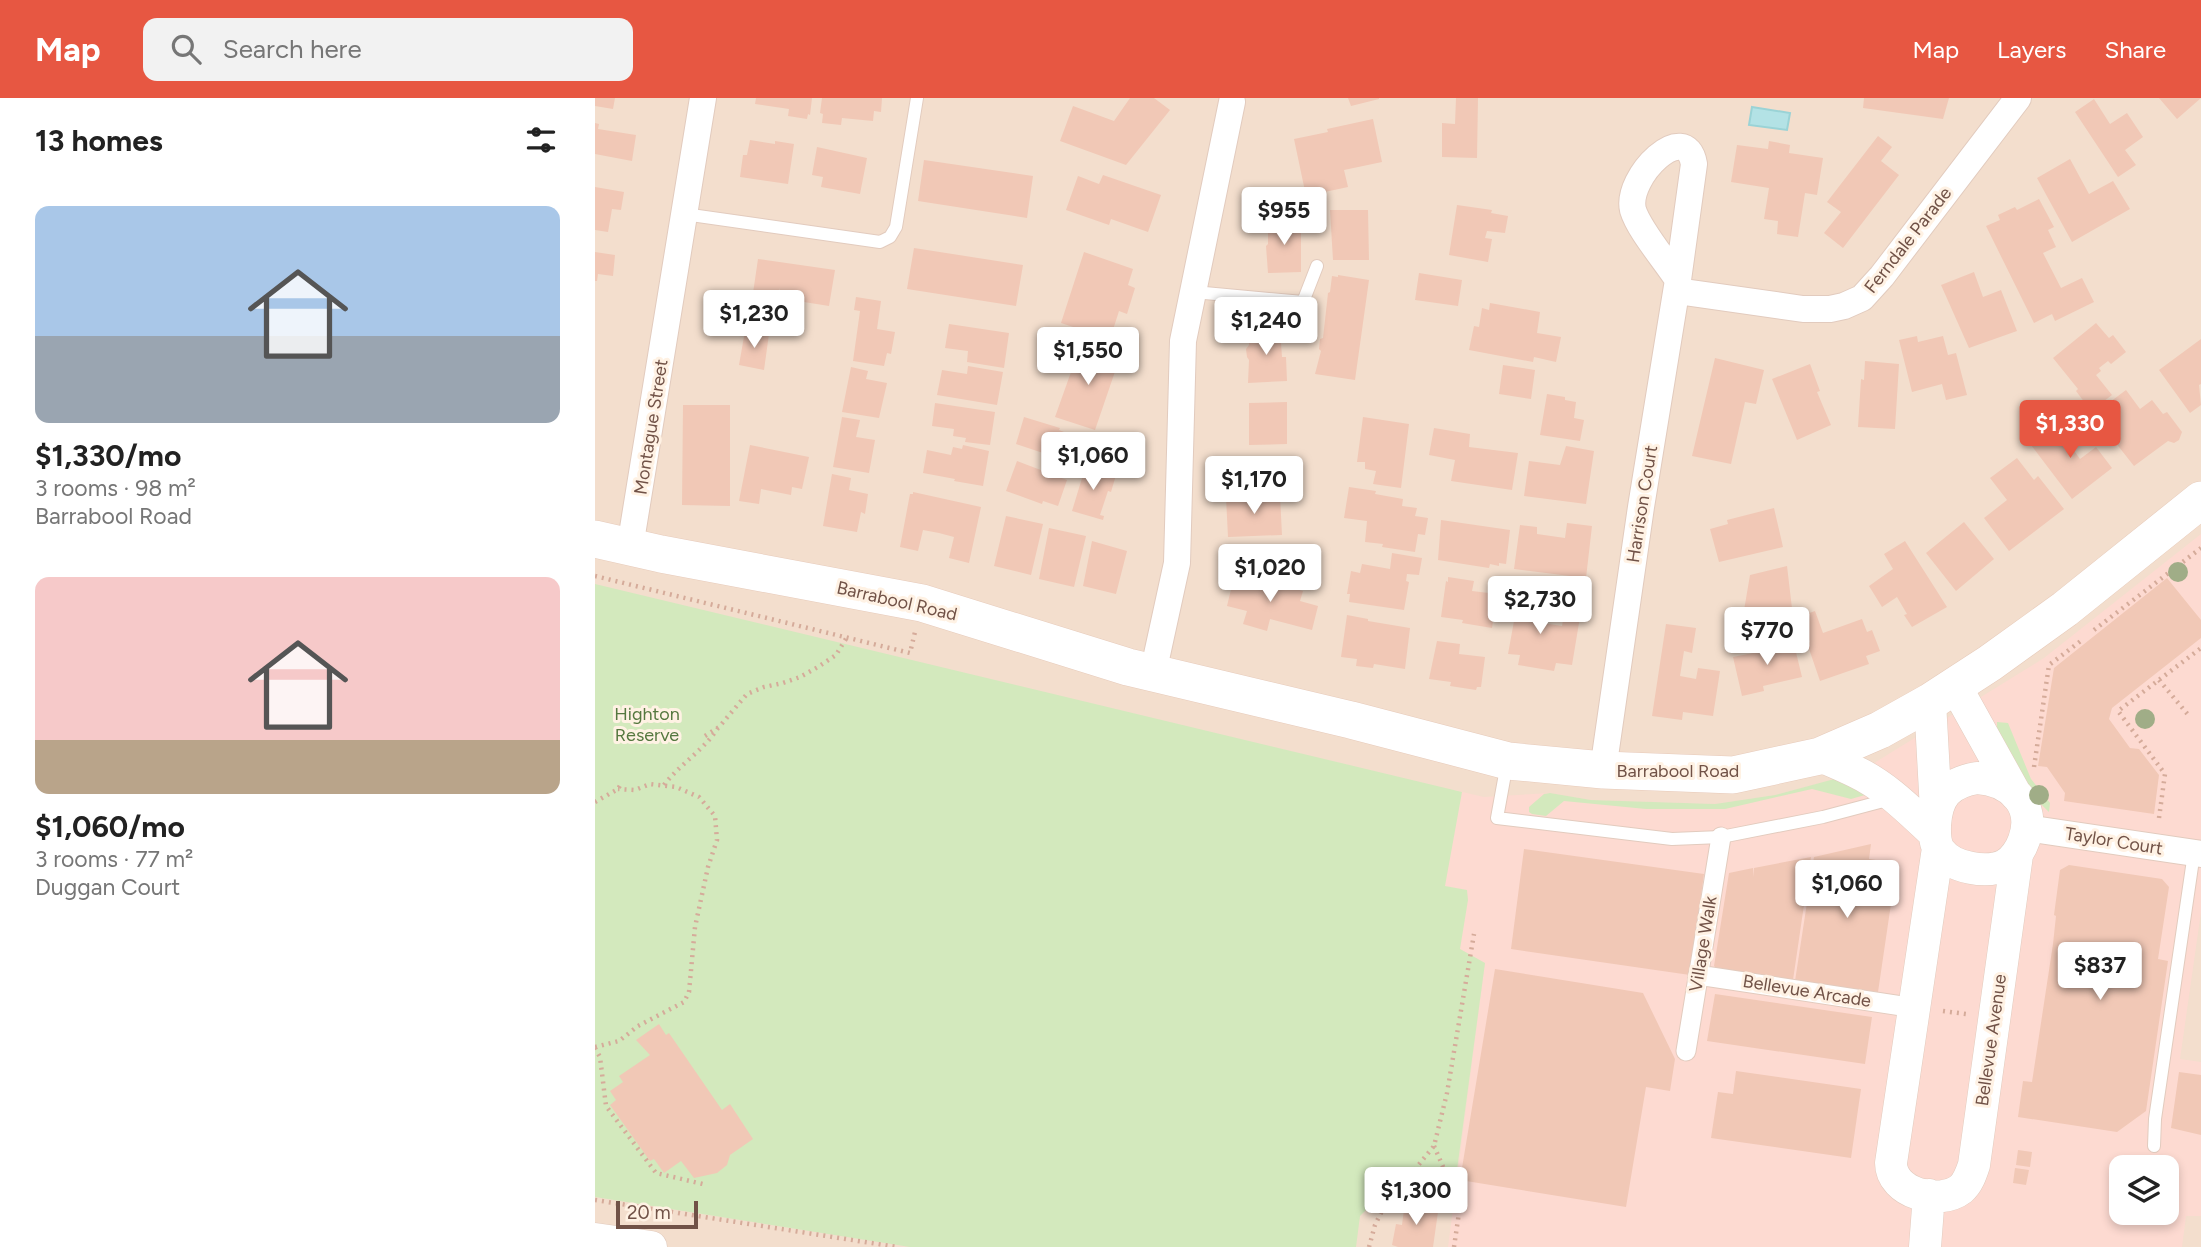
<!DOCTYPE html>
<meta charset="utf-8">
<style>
body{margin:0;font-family:Figtree,sans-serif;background:#f2f2f2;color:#222;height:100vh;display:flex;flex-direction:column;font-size:26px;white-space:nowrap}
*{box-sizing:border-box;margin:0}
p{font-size:23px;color:#767676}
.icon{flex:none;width:38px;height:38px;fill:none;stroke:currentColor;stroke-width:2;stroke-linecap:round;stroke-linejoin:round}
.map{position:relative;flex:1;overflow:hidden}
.side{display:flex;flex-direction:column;background:#fff;width:595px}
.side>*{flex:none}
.tools{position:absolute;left:1514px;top:1057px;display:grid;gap:14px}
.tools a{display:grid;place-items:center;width:70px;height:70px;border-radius:14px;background:#fff;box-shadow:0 4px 10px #0003;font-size:35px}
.scale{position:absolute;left:21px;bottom:18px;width:82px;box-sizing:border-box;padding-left:7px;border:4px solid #715247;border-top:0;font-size:19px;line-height:24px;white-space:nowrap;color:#715247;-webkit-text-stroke:5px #fff2e4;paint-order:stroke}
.price{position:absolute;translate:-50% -60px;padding:0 16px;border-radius:7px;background:#fff;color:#222;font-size:23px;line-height:46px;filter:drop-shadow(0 2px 4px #0008)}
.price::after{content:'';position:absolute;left:50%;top:42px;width:21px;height:16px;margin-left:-10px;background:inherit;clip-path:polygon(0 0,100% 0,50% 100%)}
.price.on{background:#e75742;color:#fff}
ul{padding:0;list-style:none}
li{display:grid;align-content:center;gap:14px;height:371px;padding:0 35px}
li span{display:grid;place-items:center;height:217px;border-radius:14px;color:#555}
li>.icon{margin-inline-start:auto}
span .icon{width:126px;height:126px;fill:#fffc;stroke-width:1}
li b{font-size:30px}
h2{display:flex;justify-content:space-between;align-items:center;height:84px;padding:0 35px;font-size:30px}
header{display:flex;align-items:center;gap:42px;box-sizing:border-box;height:98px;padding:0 35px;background:#e75742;color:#fff}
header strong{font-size:33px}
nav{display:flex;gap:38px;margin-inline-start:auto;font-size:24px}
.search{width:490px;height:63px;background:#f2f2f2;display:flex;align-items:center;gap:18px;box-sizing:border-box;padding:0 24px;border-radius:14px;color:#767676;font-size:26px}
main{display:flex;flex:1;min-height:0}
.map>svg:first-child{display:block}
</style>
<header>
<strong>Map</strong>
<div class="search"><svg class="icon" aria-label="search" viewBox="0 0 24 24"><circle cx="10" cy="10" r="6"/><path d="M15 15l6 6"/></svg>Search here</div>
<nav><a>Map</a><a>Layers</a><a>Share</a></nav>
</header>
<main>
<section class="side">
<h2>13 homes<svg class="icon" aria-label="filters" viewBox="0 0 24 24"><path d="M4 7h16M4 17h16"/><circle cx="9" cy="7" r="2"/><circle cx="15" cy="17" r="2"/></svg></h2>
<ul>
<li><span style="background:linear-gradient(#a9c7e8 60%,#9aa5b1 0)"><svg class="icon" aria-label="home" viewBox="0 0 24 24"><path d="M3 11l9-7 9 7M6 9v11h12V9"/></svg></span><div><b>$1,330/mo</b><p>3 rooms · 98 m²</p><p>Barrabool Road</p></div></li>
<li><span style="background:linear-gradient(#f6c9c9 75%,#b9a48a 0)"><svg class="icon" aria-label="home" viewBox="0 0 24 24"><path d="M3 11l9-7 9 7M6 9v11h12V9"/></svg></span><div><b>$1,060/mo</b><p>3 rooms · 77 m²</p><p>Duggan Court</p></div></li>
</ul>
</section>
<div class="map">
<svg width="1606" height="1149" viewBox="0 0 1606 1149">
<rect width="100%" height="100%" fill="#fceede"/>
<path fill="#f3decd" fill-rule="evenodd" d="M0 0H1606V1149H0ZM1526 1069H1572V1115H1526Z"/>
<path fill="#fddad1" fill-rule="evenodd" d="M1606 436V814L1585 961 1606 964V1118H1591L1587 1149H853L890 865 865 851 842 792 859 692 889 699 955 695 996 702 1120 706 1180 697 1263 675 1449 560ZM1526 1069H1572V1115H1526Z"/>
<path fill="#d3e9bd" d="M0 486 867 694 850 788 872 792 873 802 865 851 890 865 858 1101 791 1092 765 1118 761 1149H315L0 1099Z
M1402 624 1413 625 1436 681 1455 705 1454 714C1430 693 1417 660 1402 632Z
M1243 680 1270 697 1256 701 1217 691 1130 711H1051L969 703 951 718 937 716 934 714V709L949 696 955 695 996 702 1120 706 1180 697Z"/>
<path fill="#b3e2e5" stroke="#9ad3d6" stroke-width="2" d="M1157 9 1195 15 1192 32 1154 27Z"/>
<path fill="#f1c8b6" d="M0 0H20L18 11 0 8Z
M161 0H217L215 17 213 16 212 21 193 18 194 11 160 6Z
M227 0H287L286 14 279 13 278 23 247 20 246 27 227 25 228 16 225 15Z
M535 0H559L575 12 531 67 465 43 478 8 519 23Z
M753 0H784V1L756 8Z
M861 0H883L882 60 847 59V25L860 26Z
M1269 0H1354L1348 21 1268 10Z
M1564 0H1606L1582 21Z
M1499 1 1515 26 1532 15 1548 39 1530 52 1541 67 1523 79 1480 14Z
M778 21 787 64 749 72 753 89 711 98 699 41 733 34 732 31Z
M0 25 4 26 3 31 41 37 37 63 0 56Z
M1283 38 1297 49 1286 63 1304 77 1248 150 1229 135 1246 114 1232 104Z
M155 42 180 46V43L199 46 193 86 145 79 148 57H152Z
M1174 43 1195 47 1194 55 1228 60 1222 97 1210 95 1203 139 1182 136 1183 123 1169 121 1174 90 1136 84 1142 47 1173 51Z
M222 49 272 60 265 96 226 89 228 79 217 77Z
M1475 61 1494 96 1518 83 1535 111 1477 144 1442 80Z
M329 62 438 78 432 120 323 103Z
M508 77 566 97 553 134 516 121 514 127 471 112 483 78 504 86Z
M0 89 29 94 26 112 17 111 13 134 0 132Z
M1444 101 1459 129 1453 132 1461 149 1448 155 1466 190 1487 180 1499 204 1460 223 1457 216 1439 225 1391 128 1405 122 1403 117 1420 109 1422 112Z
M862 107 897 112 896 115 913 118 910 135 892 133 890 140 897 141 893 164 854 157Z
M735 112H773L774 162H738Z
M670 125H709V132H706V174L673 175 671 148 673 146V130H670Z
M319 150 428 167 421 208 312 191Z
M0 154 20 157 18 178 3 176 2 183H0Z
M489 154 538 171 533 187 540 190 532 216 524 213 515 241 466 225Z
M163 161 240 172 234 208 184 200 185 190 182 199 158 195Z
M1379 174 1388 199 1406 192 1422 233 1374 250 1346 187Z
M824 175 867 182 863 208 820 202Z
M743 177 774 182 760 282 720 276 726 253 724 251 725 241 728 240 733 195 735 194 737 178 743 179Z
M261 199 286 203 282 231 300 234 296 256 292 255 289 268 258 263 265 213 259 212Z
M895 205 945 214 942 235 966 239 961 264 939 259 938 264 874 252 879 228 884 229 887 210 894 212Z
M1501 225 1514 240 1518 237 1531 254 1516 266 1513 263 1504 270 1506 273 1501 277 1517 297 1496 313 1481 293 1483 291 1458 260Z
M354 226 414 235 409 270 372 264 373 253 350 250Z
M685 231 687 259H691L692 283 653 285 654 262 652 259 651 251 654 247 653 233Z
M150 233 174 236 169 272 144 267Z
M1322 238 1323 244 1348 238 1353 257 1361 255 1372 297 1351 302 1347 286 1317 294 1304 242Z
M1606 241V286L1604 287 1606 307 1595 315 1564 272Z
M486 246 525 259 500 332 460 319Z
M1120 260 1169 272 1161 306 1150 304 1136 366 1097 358Z
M1270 263 1304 266 1300 331 1263 329 1266 281 1269 282Z
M1215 266 1225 293 1222 294 1236 327 1202 342 1177 281Z
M908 267 940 272 936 301 904 296Z
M373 268 408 274 402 307 342 297 347 272 372 276Z
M256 269 273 273 271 281 292 285 284 320 247 314Z
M1531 292 1545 311 1557 302 1568 316 1572 314 1587 334 1584 342 1579 345 1573 343 1539 368 1520 344 1524 341 1503 313Z
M952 296 970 299V302L981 304 979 320 989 322 985 343 945 337Z
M692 304V346L654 347V305Z
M340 305 400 314 395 347 370 344 371 340 358 338 359 331 337 328Z
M88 307H135V408L87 407Z
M247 319 265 322 261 339 280 342 274 375 238 369Z
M429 319 465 330 464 332 469 334 460 359 421 346Z
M768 319 814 326 806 390 778 386 781 373 770 371V364H762Z
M1472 321 1485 339 1475 347 1485 361 1501 349 1517 370 1477 401 1436 347Z
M839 330 875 336 874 349 923 355 917 392 856 383 860 362 834 357Z
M155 347 214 359 207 391 197 389 196 397 166 391 164 406 144 403Z
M368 347 394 353 388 388 359 383 360 381 328 375 332 352 356 357 358 349 367 351Z
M971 348 999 353 991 406 929 398 934 363 965 367Z
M1422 360 1439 382 1443 378 1469 411 1414 453 1389 420 1412 402 1395 380Z
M422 363 472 382 463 408 448 403 447 406 411 393Z
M491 367 521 377 516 394 513 393 505 417 509 418 508 422 477 413Z
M237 376 256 380 254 392 273 396 270 416 266 414 262 434 228 428Z
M754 389 781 393 780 396 808 401 807 408 822 410 820 418 833 420 830 437 823 436 820 454 787 449 788 446 770 444 772 423 749 420Z
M318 394 386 409 374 465 354 460 359 439 344 435 328 432 323 453 305 449 315 396H318Z
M685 397 687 437 633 439 631 399Z
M1179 410 1188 449 1124 464 1115 431 1133 426 1132 422Z
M411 418 448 426 436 477 399 468Z
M846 422 915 432 911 466 904 465V468L895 466 894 470 843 462Z
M1369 424 1399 461 1361 493 1331 455Z
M972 425 997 428 991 480 919 471 925 427 942 429V436L970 440Z
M454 430 491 438 479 489 444 481Z
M497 443 532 453 521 496 488 488Z
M1310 443 1352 509 1317 529 1309 517 1312 516 1302 499 1287 509 1274 488 1298 471 1289 456Z
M797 455 827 460 824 477 812 476 811 483 814 484 809 512 754 504 755 496H752L756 473 765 475 767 466 795 471Z
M1192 468 1198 519 1146 530 1155 477Z
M640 475 708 493 705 503 723 508 717 532 675 521 672 533 648 526 652 513 632 508Z
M853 479 879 483 877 493 902 496 897 530 867 525 868 522 846 519 851 483 853 484Z
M1572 480 1606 522V540L1517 610 1514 621 1535 650 1544 651 1564 677 1559 716 1469 703 1470 695 1452 669 1443 668 1459 570Z
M919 491 940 494 935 523 967 528 969 516 985 519 977 567 961 565 959 573 923 567 925 557 913 556 919 523 914 522Z
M1220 513 1228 535 1267 521 1272 534 1277 532 1285 553 1271 558 1274 566 1225 583 1212 545 1215 544 1206 518Z
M752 517 773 521V523L815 530 810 571 779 566 778 570 761 568 762 561 746 559Z
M1071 526 1101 530 1097 555 1089 553 1085 578 1101 581 1103 570 1125 573 1118 618 1088 614 1087 622 1057 618Z
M1198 542 1207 579 1168 588 1169 593 1147 598 1138 559 1158 555 1157 551Z
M842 543 865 546 864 556 890 559 886 589H882L881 592 855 588 856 584 834 581Z
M1276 746 1274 761 1302 765 1283 894 1200 883 1219 759Z
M929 751 1109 776 1095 877 916 851Z
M1216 759 1198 882 1121 870 1119 868 1134 775 1158 770V779L1159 770Z
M1474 767 1567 781 1574 789 1563 861 1573 863 1551 1013 1522 1034 1423 1019 1428 983 1437 984 1458 846 1461 818 1459 817 1465 772Z
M900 871 1048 895 1080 961 1075 993 1051 989 1031 1109 865 1082Z
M1120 896 1277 919 1270 966 1112 943Z
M64 926 71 937 74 935 127 1012 135 1006 158 1041 135 1057 132 1067 122 1075 99 1080 86 1063 69 1075 59 1061 55 1063 15 1007 21 1002 15 993 28 984 24 978 55 957 41 942Z
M1141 973 1266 991 1256 1060 1116 1040 1123 994 1138 996Z
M1584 974 1606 977V1037L1576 1030Z
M1423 1052 1437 1054 1435 1069 1421 1067Z
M1420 1070 1434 1072 1431 1087 1418 1085Z
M810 1104 830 1107 829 1112 843 1114 838 1149H803L797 1147 801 1126 807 1127Z"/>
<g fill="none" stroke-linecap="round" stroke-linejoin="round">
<g stroke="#e2cbbe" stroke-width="14">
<path id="service" d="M89 116 285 144 295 139 301 129 322 0
M599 194 708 204 722 168
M912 665 902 720 1077 741 1126 739 1228 719 1296 701
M1559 1048 1560 1021 1599 755"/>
</g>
<g stroke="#e2cbbe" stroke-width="21">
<path id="pedestrian" d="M1103 877 1320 910
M1091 953 1126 739"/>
</g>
<g stroke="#e2cbbe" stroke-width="28">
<path id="minor" d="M1082 193 1208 211H1235L1249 208 1267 200 1287 178 1423 0
M35 449 108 0
M558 575 582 465 588 243 637 4
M1008 672 1046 409 1083 182C1071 163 1044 132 1038 112 1030 79 1091 19 1099 66L1083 182
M1431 730 1606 756"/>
</g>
<g stroke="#e2cbbe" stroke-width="33">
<path id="tertiary" d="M1361 589 1421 697
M1335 604 1341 712
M1225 658C1237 663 1249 668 1261 674 1291 688 1316 714 1340 736
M1382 680C1415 682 1442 706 1429 742 1426 751 1419 762 1410 767 1392 776 1357 770 1345 753 1339 745 1340 736 1340 727 1342 698 1353 685 1382 680Z
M1343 750 1296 1065C1296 1095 1344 1108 1366 1091 1373 1085 1376 1076 1379 1067L1422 757
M0 1141 56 1149
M1330 1149 1334 1097"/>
</g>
<g stroke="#e7cbbb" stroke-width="38">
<path id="secondary" d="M0 441 66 456 327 505 533 569 756 622 913 663 1008 672 1138 677 1225 658 1285 632 1335 604 1395 565 1470 511 1606 402"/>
</g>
<path stroke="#d5ab9a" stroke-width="4.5" stroke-dasharray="2 5" stroke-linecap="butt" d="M0 478 315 555 320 534
M1499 532 1606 450
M1564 582 1595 619
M110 638 124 629 152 596 169 589 188 585 205 579 223 569 241 557 252 539
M1439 669 1454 567 1487 542
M69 687C85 666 108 653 123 630
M0 704 23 691 27 684
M1564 720 1570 676 1523 613 1606 550
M1348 913 1371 916
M0 949 24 943 43 928 89 904 94 894 100 829 113 769 122 742 120 718 104 699 81 689 55 686 40 692 23 691
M0 950 5 959 11 1008 61 1075 112 1087
M839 1048 865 1108 859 1149
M0 1102 302 1149
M774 1149 780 1127 789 1109 839 1048 852 995 879 836"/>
<use href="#service" stroke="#fff" stroke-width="12"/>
<use href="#pedestrian" stroke="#fff" stroke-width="19"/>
<use href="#minor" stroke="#fff" stroke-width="26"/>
<use href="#tertiary" stroke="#fff" stroke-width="32"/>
<use href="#secondary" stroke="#fff" stroke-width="37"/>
</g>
<g fill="#a0ad87">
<circle cx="1583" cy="474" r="10"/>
<circle cx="1550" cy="621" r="10"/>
<circle cx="1444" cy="697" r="10"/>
</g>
<g text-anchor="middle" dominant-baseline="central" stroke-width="6" stroke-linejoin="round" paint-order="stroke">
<g font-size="18" fill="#715247" stroke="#fff2e4">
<text transform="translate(1313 142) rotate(-52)">Ferndale Parade</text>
<text transform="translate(56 329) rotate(-81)">Montague Street</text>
<text transform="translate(1047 406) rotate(-81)">Harrison Court</text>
<text transform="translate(302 503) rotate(13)">Barrabool Road</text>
<text x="1083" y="673">Barrabool Road</text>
<text transform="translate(1519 743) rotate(9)">Taylor Court</text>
<text transform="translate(1108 846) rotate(-81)">Village Walk</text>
<text transform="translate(1212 893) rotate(9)">Bellevue Arcade</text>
<text transform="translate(1396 942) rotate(-82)">Bellevue Avenue</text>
</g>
<g font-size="18" fill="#55783f" stroke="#fff2e4">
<text x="52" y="616">Highton<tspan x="52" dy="21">Reserve</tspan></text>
</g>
</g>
</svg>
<div class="tools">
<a><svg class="icon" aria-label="layers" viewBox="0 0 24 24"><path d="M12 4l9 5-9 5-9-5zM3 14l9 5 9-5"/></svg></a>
</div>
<div class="scale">20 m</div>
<b class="price" style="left:689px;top:149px">$955</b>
<b class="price" style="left:159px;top:252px">$1,230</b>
<b class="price" style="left:671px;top:259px">$1,240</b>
<b class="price" style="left:493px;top:289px">$1,550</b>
<b class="price on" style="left:1475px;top:362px">$1,330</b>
<b class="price" style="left:498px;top:394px">$1,060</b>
<b class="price" style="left:659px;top:418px">$1,170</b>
<b class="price" style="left:675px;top:506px">$1,020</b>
<b class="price" style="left:945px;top:538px">$2,730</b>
<b class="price" style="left:1172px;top:569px">$770</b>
<b class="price" style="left:1252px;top:822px">$1,060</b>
<b class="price" style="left:1505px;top:904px">$837</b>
<b class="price" style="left:821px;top:1129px">$1,300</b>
</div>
</main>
